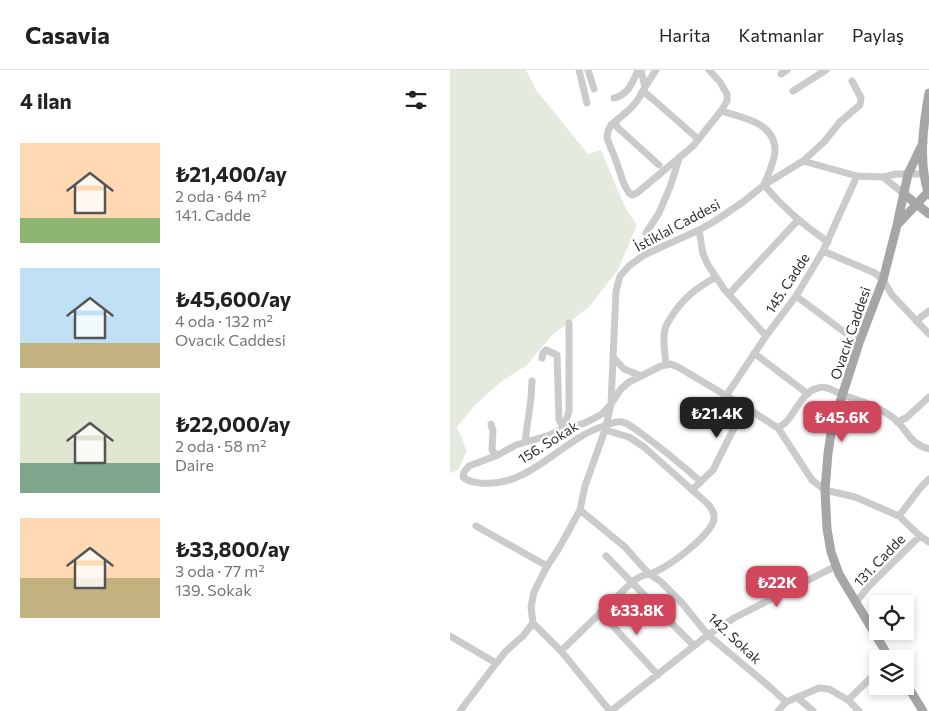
<!DOCTYPE html>
<html lang="tr">
<meta charset="utf-8">
<style>
body{margin:0;font-family:Commissioner,sans-serif;background:#f6f6f6;color:#222;height:100vh;display:flex;flex-direction:column;font-size:19px;white-space:nowrap}
*{box-sizing:border-box;margin:0}
p{font-size:16px;color:#767676}
.icon{flex:none;width:28px;height:28px;fill:none;stroke:currentColor;stroke-width:2;stroke-linecap:round;stroke-linejoin:round}
.map{position:relative;flex:1;overflow:hidden}
.details{display:flex;flex-direction:column;background:#fff;width:450px}
.details>*{flex:none}
.tools{position:absolute;left:419px;top:525px;display:grid;gap:10px}
.tools a{display:grid;place-items:center;width:45px;height:45px;border-radius:0px;background:#fff;box-shadow:0 2px 8px #0003;font-size:25px}
.price{position:absolute;translate:-50% -42px;padding:0 11px;border-radius:10px;background:#cf465d;color:#fff;font-size:16px;line-height:32px;filter:drop-shadow(0 1px 2px #0008)}
.price::after{content:'';position:absolute;left:50%;top:30px;width:15px;height:11px;margin-left:-8px;background:inherit;clip-path:polygon(0 0,100% 0,50% 100%)}
.price.on{background:#222;color:#fff}
ul{padding:0;list-style:none}
li{display:flex;align-items:center;gap:15px;height:125px;padding:0 20px}
li span{display:grid;place-items:center;flex:none;width:140px;height:100px;border-radius:0px;color:#555}
li>.icon{margin-inline-start:auto}
span .icon{width:60px;height:60px;fill:#fffc;stroke-width:1}
li b{font-size:21px}
h2{display:flex;justify-content:space-between;align-items:center;height:60px;padding:0 20px;font-size:21px}
header{display:flex;align-items:center;gap:30px;box-sizing:border-box;height:70px;padding:0 25px;background:#fff;border-bottom:1px solid #e0e0e0}
header strong{font-size:24px}
nav{display:flex;gap:28px;margin-inline-start:auto;font-size:18px}
main{display:flex;flex:1;min-height:0}
.map>svg:first-child{display:block}
</style>
<header>
<strong>Casavia</strong>
<nav><a>Harita</a><a>Katmanlar</a><a>Paylaş</a></nav>
</header>
<main>
<section class="details">
<h2>4 ilan<svg class="icon" aria-label="filters" viewBox="0 0 24 24"><path d="M4 7h16M4 17h16"/><circle cx="9" cy="7" r="2"/><circle cx="15" cy="17" r="2"/></svg></h2>
<ul>
<li><span style="background:linear-gradient(#ffd9b3 75%,#8fb573 0)"><svg class="icon" aria-label="home" viewBox="0 0 24 24"><path d="M3 11l9-7 9 7M6 9v11h12V9"/></svg></span><div><b>₺21,400/ay</b><p>2 oda · 64 m²</p><p>141. Cadde</p></div></li>
<li><span style="background:linear-gradient(#bfe0f5 75%,#c2b280 0)"><svg class="icon" aria-label="home" viewBox="0 0 24 24"><path d="M3 11l9-7 9 7M6 9v11h12V9"/></svg></span><div><b>₺45,600/ay</b><p>4 oda · 132 m²</p><p>Ovacık Caddesi</p></div></li>
<li><span style="background:linear-gradient(#dfe7d0 70%,#7fa58c 0)"><svg class="icon" aria-label="home" viewBox="0 0 24 24"><path d="M3 11l9-7 9 7M6 9v11h12V9"/></svg></span><div><b>₺22,000/ay</b><p>2 oda · 58 m²</p><p>Daire</p></div></li>
<li><span style="background:linear-gradient(#ffd9b3 60%,#c2b280 0)"><svg class="icon" aria-label="home" viewBox="0 0 24 24"><path d="M3 11l9-7 9 7M6 9v11h12V9"/></svg></span><div><b>₺33,800/ay</b><p>3 oda · 77 m²</p><p>139. Sokak</p></div></li>
</ul>
</section>
<div class="map">
<svg width="479" height="641" viewBox="0 0 479 641">
<rect width="100%" height="100%" fill="#fff"/>
<path fill="#e5eade" d="M0 0H76L86 20 138 84 151 80 175 137 187 155 168 200 139 237 101 266 77 295 52 311 24 336 7 357 17 381 8 400 0 403Z"/>
<g fill="none" stroke-linecap="round" stroke-linejoin="round">
<path stroke="#cbcbcb" stroke-width="7" d="M129 0 137 33
M138 0 144 19
M191 0 195 17
M206 0 195 17 187 31 180 39 161 55 158 61 157 68 165 88 174 114 179 123 182 125 187 123 243 76 271 41 277 31V24L270 12 259 0
M331 4 337 0
M193 21 205 31 248 69
M343 21 376 0
M164 28C178 25 183 12 188 0
M271 41C292 47 325 53 325 80 325 91 318 104 314 115 333 138 353 155 378 172
M165 51 167 57 209 95
M353 91 374 72 390 52 410 35 411 28 402 11
M433 107 454 124
M249 160 253 184 258 195 274 219 316 266
M196 163 209 143 220 117 229 89
M373 181 425 203 433 210 442 225 479 264
M279 224 348 150
M346 226 409 273
M466 251 479 241
M304 283 358 324
M163 287 174 299 191 306
M92 288 93 283 96 280 107 285 109 350 114 358
M216 294C215 283 212 270 215 259 216 255 218 252 220 249 232 229 246 218 266 207
M276 326 316 266 346 226 373 181 407 106
M447 352 456 348 479 327
M41 354 43 361 42 380 44 383 48 385 66 375 100 365 114 358 132 354 143 349 152 344 161 334 166 221 170 206 179 196 194 185 249 160 265 151 293 132 314 115 353 91 407 106 433 107 446 104H473
M114 358 119 341V253
M328 358C331 356 334 354 337 351 347 340 352 322 368 318 377 315 385 322 393 325 412 331 433 338 448 352 459 364 461 374 479 379
M75 372 81 328 82 311
M48 385 19 396 14 402 13 407C18 412 24 412 31 413 80 418 111 369 154 356 160 354 165 351 172 352 178 353 183 358 188 361 210 377 231 394 251 412
M242 420 263 400 283 360 297 338
M130 440 175 477 199 504 210 511 232 533 258 565 321 618 336 632
M449 446 471 417 479 409
M26 456 97 496
M156 486 244 576
M406 532 419 516 470 466
M150 542 208 605
M83 553 111 581 160 641
M0 566 46 593
M111 581 182 512C185 510 189 507 192 506 197 504 202 504 207 501 222 494 261 465 264 449 265 443 262 440 259 435L194 377 179 367 155 360
M347 627 363 641
M398 630 409 641
M10 641 41 600 56 581 73 566 83 553 81 537 84 522 96 498 109 478 130 440 135 416 155 360 161 334 171 319 179 312 211 296 221 294 228 297 297 338 328 358 362 410 375 420 405 427 449 446 470 466 479 472
M161 641 258 565 284 548 386 496
M328 641 336 632 369 618 379 619 398 630 428 601"/>
<path stroke="#a6a6a6" stroke-width="9" d="M479 23C473 56 468 93 479 125
M454 124 479 144
M447 155 478 122
M440 589 389 504 381 482 377 459 375 420 378 383 382 357 409 273 433 210 447 155 458 104 473 73
M455 612 473 641"/>
</g>
<g text-anchor="middle" dominant-baseline="central" stroke-width="5" stroke-linejoin="round" paint-order="stroke">
<g font-size="14" fill="#2e2e2e" stroke="#fff">
<text transform="translate(227 155) rotate(-28)">İstiklal Caddesi</text>
<text transform="translate(337 213) rotate(-57)">145. Cadde</text>
<text transform="translate(400 263) rotate(-71)">Ovacık Caddesi</text>
<text transform="translate(98 372) rotate(-32)">156. Sokak</text>
<text transform="translate(429 490) rotate(-46)">131. Cadde</text>
<text transform="translate(285 568) rotate(43)">142. Sokak</text>
</g>
</g>
</svg>
<div class="tools">
<a><svg class="icon" aria-label="locate" viewBox="0 0 24 24"><circle cx="12" cy="12" r="6"/><path d="M12 2v4M12 18v4M2 12h4M18 12h4"/></svg></a>
<a><svg class="icon" aria-label="layers" viewBox="0 0 24 24"><path d="M12 4l9 5-9 5-9-5zM3 14l9 5 9-5"/></svg></a>
</div>
<b class="price on" style="left:267px;top:369px">₺21.4K</b>
<b class="price" style="left:392px;top:373px">₺45.6K</b>
<b class="price" style="left:327px;top:538px">₺22K</b>
<b class="price" style="left:187px;top:566px">₺33.8K</b>
</div>
</main>
